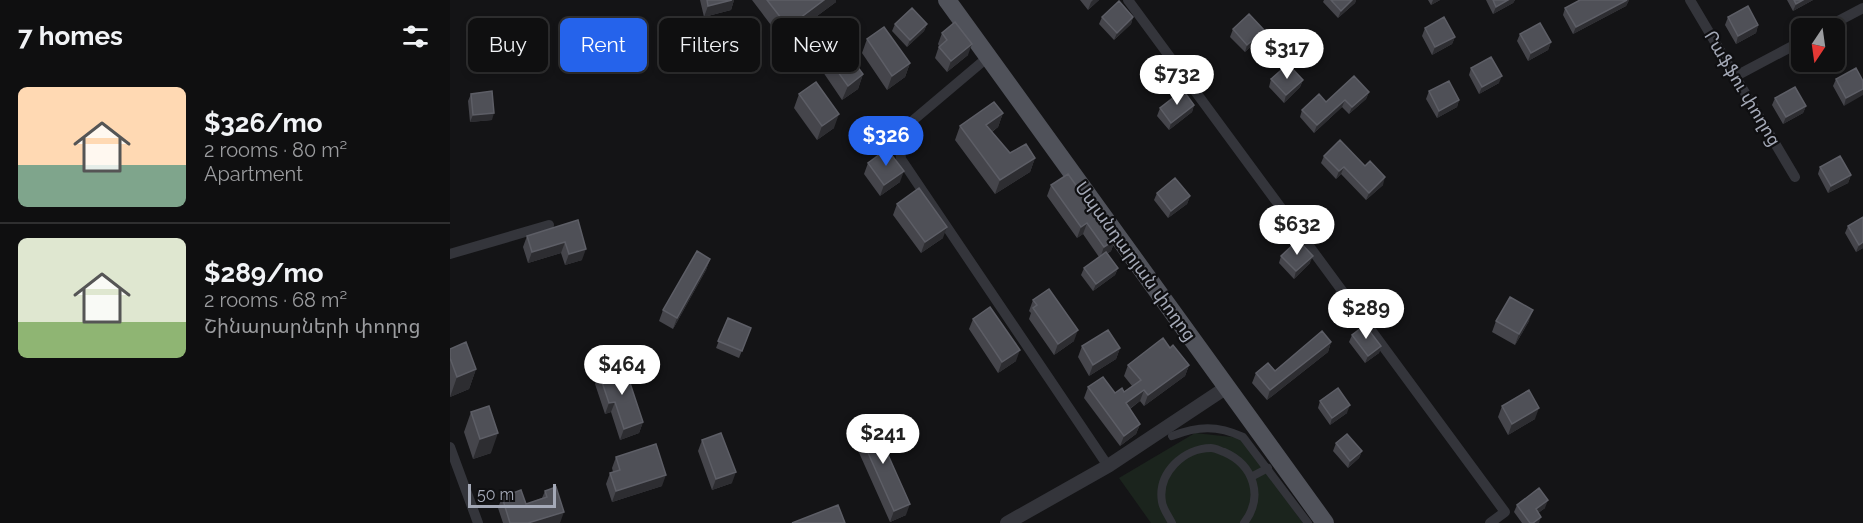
<!DOCTYPE html>
<meta charset="utf-8">
<style>
body{margin:0;font-family:Raleway,"Noto Sans Armenian",sans-serif;background:#1d1d1e;color:#f1f3f6;height:100vh;display:flex;flex-direction:column;font-size:22px;white-space:nowrap}
*{box-sizing:border-box;margin:0}
p{font-size:20px;color:#9b9c9f}
.icon{flex:none;width:33px;height:33px;fill:none;stroke:currentColor;stroke-width:2;stroke-linecap:round;stroke-linejoin:round}
.map{position:relative;flex:1;overflow:hidden}
.panel{display:flex;flex-direction:column;background:#0f0f10;width:450px}
.panel>*{flex:none}
.top-card{position:absolute;left:18px;top:18px;width:570px;height:54px;display:flex;gap:12px}
.needle{width:39px;rotate:193deg}
.controls{position:absolute;left:1341px;top:18px;display:grid;gap:12px}
.controls a{display:grid;place-items:center;width:54px;height:54px;border-radius:9px;background:#0f0f10;box-shadow:0 3px 9px #0003,0 0 0 2px #2f2f30;font-size:30px}
.scale{position:absolute;left:18px;bottom:15px;width:88px;box-sizing:border-box;padding-left:6px;border:3px solid #a4a9b7;border-top:0;font-size:16px;line-height:21px;white-space:nowrap;color:#a4a9b7;-webkit-text-stroke:4px #0f0f11;paint-order:stroke}
.price{position:absolute;translate:-50% -51px;padding:0 14px;border-radius:21px;background:#fff;color:#222;font-size:20px;line-height:39px;filter:drop-shadow(0 2px 3px #0008)}
.price::after{content:'';position:absolute;left:50%;top:36px;width:18px;height:14px;margin-left:-9px;background:inherit;clip-path:polygon(0 0,100% 0,50% 100%)}
.price.on{background:#2563eb;color:#fff}
ul{padding:0;list-style:none}
li{display:flex;align-items:center;gap:18px;height:150px;padding:0 18px}
li+li{border-top:2px solid #2f2f30}
li span{display:grid;place-items:center;flex:none;width:168px;height:120px;border-radius:9px;color:#555}
li>.icon{margin-inline-start:auto}
span .icon{width:72px;height:72px;fill:#fffc;stroke-width:1}
li b{font-size:26px}
h2{display:flex;justify-content:space-between;align-items:center;height:72px;padding:0 18px;font-size:26px}
.chip{padding:0 21px;border-radius:9px;background:#0f0f10;box-shadow:0 3px 9px #0003,0 0 0 2px #2f2f30;font-size:21px;line-height:54px}
.chip.on{background:#2563eb;color:#fff}
main{display:flex;flex:1;min-height:0}
.map>svg:first-child{display:block}
</style>
<main>
<section class="panel">
<h2>7 homes<svg class="icon" aria-label="filters" viewBox="0 0 24 24"><path d="M4 7h16M4 17h16"/><circle cx="9" cy="7" r="2"/><circle cx="15" cy="17" r="2"/></svg></h2>
<ul>
<li><span style="background:linear-gradient(#ffd9b3 65%,#7fa58c 0)"><svg class="icon" aria-label="home" viewBox="0 0 24 24"><path d="M3 11l9-7 9 7M6 9v11h12V9"/></svg></span><div><b>$326/mo</b><p>2 rooms · 80 m²</p><p>Apartment</p></div></li>
<li><span style="background:linear-gradient(#dfe7d0 70%,#8fb573 0)"><svg class="icon" aria-label="home" viewBox="0 0 24 24"><path d="M3 11l9-7 9 7M6 9v11h12V9"/></svg></span><div><b>$289/mo</b><p>2 rooms · 68 m²</p><p>Շինարարների փողոց</p></div></li>
</ul>
</section>
<div class="map">
<svg width="1413" height="523" viewBox="0 0 1413 523">
<rect width="100%" height="100%" fill="#141416"/>
<path fill="#1b241d" d="M745 433 791 438 853 523H701L669 478Z"/>
<g fill="none" stroke-linecap="round" stroke-linejoin="round">
<path stroke="#34353b" stroke-width="8" d="M722 436C748 426 767 425 793 437L858 523
M801 477 818 468
M722 523C719 517 713 509 712 502 707 473 734 448 761 448 766 448 770 451 774 452 804 465 814 497 794 523"/>
<path stroke="#34353b" stroke-width="10" d="M678 0 1055 512 1040 523
M1240 0 1345 177
M1375 28 1413 8
M538 57 454 128 450 147 451 159 658 466
M1286 76 1352 41
M0 254 99 225
M0 447 28 523"/>
<path stroke="#34353b" stroke-width="14" d="M557 523 658 466 777 387"/>
<path stroke="#50525a" stroke-width="18" d="M497 0 875 523"/>
</g>
<path fill="#45454b" d="M250 0H284L281 10 254 17Z
M302 0H386V2L333 41Z
M630 0H649L638 10Z
M874 0H906L905 3 888 18 873 2Z
M978 0H990L981 5Z
M1036 0H1065L1063 3 1043 14Z
M1130 0H1179L1176 6 1123 34 1113 15 1115 8Z
M1337 0H1363L1343 11Z
M652 17H683L681 24 664 40 649 24Z
M1278 17 1308 25 1306 33 1286 44 1275 25Z
M445 24H477L474 31 457 47 442 31Z
M975 28 1005 37 1002 44 982 55 972 36Z
M783 29 811 37 795 52 780 37Z
M492 33 518 55 497 72 485 58 489 46 488 44Z
M1070 34 1101 42 1098 50 1078 61 1067 41Z
M417 39 460 63 455 77 437 90 412 53Z
M378 58 413 74 408 89 392 100 373 72Z
M1021 68 1049 83 1029 94 1019 75Z
M821 79 853 80 850 87 834 103 819 87Z
M1386 79 1413 81 1394 106 1383 86Z
M979 91 1009 100 1007 107 987 118 976 99Z
M919 92 916 99 899 114 892 107 864 133 850 117 852 110Z
M21 94 42 120 20 122 18 101Z
M349 94 384 128 367 140 344 108Z
M1325 98 1356 106 1353 113 1333 124 1322 105Z
M744 105 742 112 719 130 707 116 710 108Z
M553 113 548 127 542 132 560 153 585 158 580 172 545 194 505 140 510 126Z
M874 156 933 185 916 200 891 174 886 179 871 163Z
M418 163 450 182 430 196 414 174Z
M1370 167 1401 175 1398 183 1378 193 1368 174Z
M601 185 665 240 661 251 657 254 668 268 665 275 643 291 631 275 634 268 649 257 633 234 627 238 597 196Z
M707 193 740 196 737 204 718 218 704 200Z
M447 204 493 238 471 253 443 215Z
M128 220 132 260 115 265 111 253 78 263 73 247 77 236Z
M1398 226 1413 248 1406 252 1395 233Z
M831 256 860 263 844 279 829 263Z
M260 259 256 270 223 329 209 321 213 310Z
M583 300 624 341 604 355 579 319 581 313 579 311Z
M278 318 301 328 289 358 266 348Z
M523 319 566 361 548 373 519 329Z
M1046 321H1079L1065 345 1042 332Z
M902 335 931 346 929 353 915 363 899 342Z
M881 342 878 352 817 400 802 383 806 373 825 371Z
M632 346 670 348 666 359 639 376 628 357Z
M720 348 739 365 735 376 694 406 690 401 680 409 690 424 686 434 670 446 634 398 638 387 665 393 674 392 682 386 674 376 678 365Z
M0 349 26 369 19 389 0 397Z
M149 373 193 422 189 433 170 440 161 412 155 414 145 384Z
M870 401 897 413 880 425 868 408Z
M1052 406 1085 419 1058 435 1048 417Z
M21 412 41 453 23 459 14 432Z
M406 426 456 515 440 522 402 437Z
M252 440 282 483 262 490 248 451Z
M886 443 912 451 909 458 898 468 883 451Z
M166 457 212 486 162 502 156 484 160 473 163 472 162 468Z
M95 491 110 523H53L48 508 52 497 76 504 92 498Z
M1067 505 1095 508 1088 513 1089 523H1072L1064 512Z"/>
<path fill="#2d2d31" d="M282 0H284L281 10 254 17 258 6Z
M374 0H386V2L333 41 338 27Z
M643 0H649L638 10 641 2Z
M902 0H906L905 3 888 18 891 11Z
M983 0H990L981 5Z
M1058 0H1065L1063 3 1043 14 1046 7Z
M1177 0H1179L1176 6 1123 34 1126 27Z
M1353 0H1363L1343 11 1346 4Z
M683 17 681 24 664 40 667 33Z
M477 24 474 31 457 47 460 40Z
M1308 25 1306 33 1286 44 1288 36Z
M814 30 811 37 795 52 797 45Z
M1005 37 1002 44 982 55 985 47Z
M1101 42 1098 50 1078 61 1081 53Z
M522 44 518 55 497 72 501 61Z
M460 63 455 77 437 90 442 76Z
M413 74 408 89 392 100 398 86Z
M1052 76 1049 83 1029 94 1032 87Z
M853 80 850 87 834 103 836 95Z
M1413 89V95L1394 106 1396 98Z
M919 92 916 99 899 114 902 107Z
M895 100 892 107 864 133 867 125Z
M1009 100 1007 107 987 118 989 111Z
M744 105 742 112 719 130 721 123Z
M1356 106 1353 113 1333 124 1336 117Z
M44 113 42 120 20 122 23 115Z
M553 113 548 127 531 139 536 125Z
M389 114 384 128 367 140 372 126Z
M585 158 580 172 545 194 550 180Z
M894 167 891 174 886 179 889 171Z
M454 171 450 182 430 196 434 185Z
M1401 175 1398 183 1378 193 1381 186Z
M935 177 933 185 916 200 919 193Z
M740 196 737 204 718 218 721 211Z
M637 223 633 234 627 238 631 227Z
M497 227 493 238 471 253 475 242Z
M665 240 661 251 650 258 654 247Z
M115 242 111 253 78 263 82 252Z
M1413 242V248L1406 252 1409 245Z
M136 249 132 260 115 265 119 254Z
M863 256 860 263 844 279 846 271Z
M260 259 256 270 223 329 227 318Z
M668 268 665 275 643 291 646 284Z
M1083 310 1079 321 1065 345 1069 334Z
M628 330 624 341 604 355 608 344Z
M881 342 878 352 817 400 820 390Z
M931 346 929 353 915 363 918 356Z
M670 348 666 359 639 376 643 365Z
M570 350 566 361 548 373 552 362Z
M739 365 735 376 694 406 698 395Z
M26 369 19 389 0 397 7 377Z
M694 390 690 401 672 414 676 403Z
M165 402 161 412 155 414 159 403Z
M900 405 897 413 880 425 882 418Z
M1089 408 1085 419 1058 435 1062 424Z
M193 422 189 433 170 440 174 429Z
M690 424 686 434 670 446 674 436Z
M48 433 41 453 23 459 30 439Z
M912 451 909 458 898 468 900 461Z
M286 472 282 483 262 490 266 479Z
M216 475 212 486 162 502 166 491Z
M1098 500 1095 508 1083 517 1086 509Z
M460 504 456 515 440 522 444 511Z
M114 512 110 523H78Z
M1091 517 1089 523H1083Z"/>
<path fill="#4f5057" stroke="#5d5e66" stroke-width="1.5" d="M257 0H282L258 6Z
M317 0H374L338 27Z
M881 0H902L891 11Z
M1043 0H1058L1046 7Z
M1130 0H1177L1126 27 1115 8Z
M1344 0H1353L1346 4Z
M669 1 683 17 667 33 652 17Z
M1298 6 1308 25 1288 36 1278 17Z
M462 8 477 24 460 40 445 24Z
M799 14 814 30 797 45 783 29Z
M994 17 1005 37 985 47 975 28Z
M505 22 522 44 501 61 489 47 497 40 492 33Z
M1090 23 1101 42 1081 53 1070 34Z
M434 27 460 63 442 76 417 39Z
M393 47 413 74 398 86 378 58Z
M1041 57 1052 76 1032 87 1021 68Z
M838 64 853 80 836 95 821 79Z
M1406 68 1413 81V89L1396 98 1386 79Z
M904 76 919 92 902 107 895 100 867 125 852 110 869 94 876 102Z
M999 81 1009 100 989 111 979 91Z
M366 82 389 114 372 126 349 94Z
M1345 87 1356 106 1336 117 1325 98Z
M733 90 744 105 721 123 710 108Z
M42 91 44 113 23 115 21 94Z
M544 102 553 113 536 125 560 153 576 144 585 158 550 180 510 126Z
M890 140 915 166 920 161 935 177 919 193 894 167 889 171 874 156Z
M437 149 454 171 434 185 418 163Z
M1390 156 1401 175 1381 186 1370 167Z
M618 174 665 240 654 247 637 223 631 227 601 185Z
M725 178 740 196 721 211 707 193Z
M469 188 497 227 475 242 447 204Z
M1413 217V242L1409 245 1398 226Z
M128 220 136 249 119 254 115 242 82 252 77 236Z
M848 240 863 256 846 271 831 256Z
M247 251 260 259 227 318 213 310Z
M656 252 668 268 646 284 634 268Z
M599 289 628 330 608 344 583 308 587 305 583 300Z
M1060 297 1083 310 1069 334 1046 321Z
M540 307 570 350 552 362 523 319Z
M278 318 301 328 292 351 268 341Z
M915 325 931 346 918 356 902 335Z
M658 330 670 348 643 365 632 346Z
M872 331 881 342 820 390 806 373 818 363 825 371Z
M713 338 720 348 723 345 739 365 698 395 694 390 676 403 690 424 674 436 638 387 653 377 665 393 672 388 674 392 691 380 678 365Z
M16 342 26 369 7 377 0 358V349Z
M174 365 193 422 174 429 165 402 159 403 149 373Z
M888 388 900 405 882 418 870 401Z
M1079 390 1089 408 1062 424 1052 406Z
M39 406 48 433 30 439 21 412Z
M422 419 460 504 444 511 406 426Z
M271 433 286 472 266 479 252 440Z
M897 434 912 451 900 461 886 443Z
M206 444 216 475 166 491 160 473 170 470 166 457Z
M106 487 114 512 78 523H60L52 497 71 490 76 504 97 497 95 491Z
M1089 488 1098 500 1086 509 1091 517 1083 523H1080L1067 505Z
M388 505 395 523H342Z"/>
<g text-anchor="middle" dominant-baseline="central" stroke-width="4.5" stroke-linejoin="round" paint-order="stroke">
<g font-size="18" fill="#a4a9b7" stroke="#0f0f11">
<text transform="translate(1293 88) rotate(59)">Րաֆֆու փողոց</text>
<text transform="translate(686 261) rotate(54)">Սպանդարյան փողոց</text>
</g>
</g>
</svg>
<div class="controls">
<a><svg class="needle" viewBox="-14 -14 28 28"><path d="M0-13l5 13h-10z" fill="#e53935"/><path d="M0 13l5-13h-10z" fill="#9b9c9f"/></svg></a>
</div>
<div class="scale">50 m</div>
<b class="price" style="left:837px;top:80px">$317</b>
<b class="price" style="left:727px;top:106px">$732</b>
<b class="price on" style="left:436px;top:167px">$326</b>
<b class="price" style="left:847px;top:256px">$632</b>
<b class="price" style="left:916px;top:340px">$289</b>
<b class="price" style="left:172px;top:396px">$464</b>
<b class="price" style="left:433px;top:465px">$241</b>
<div class="top-card">
<a class="chip">Buy</a>
<a class="chip on">Rent</a>
<a class="chip">Filters</a>
<a class="chip">New</a>
</div>
</div>
</main>
